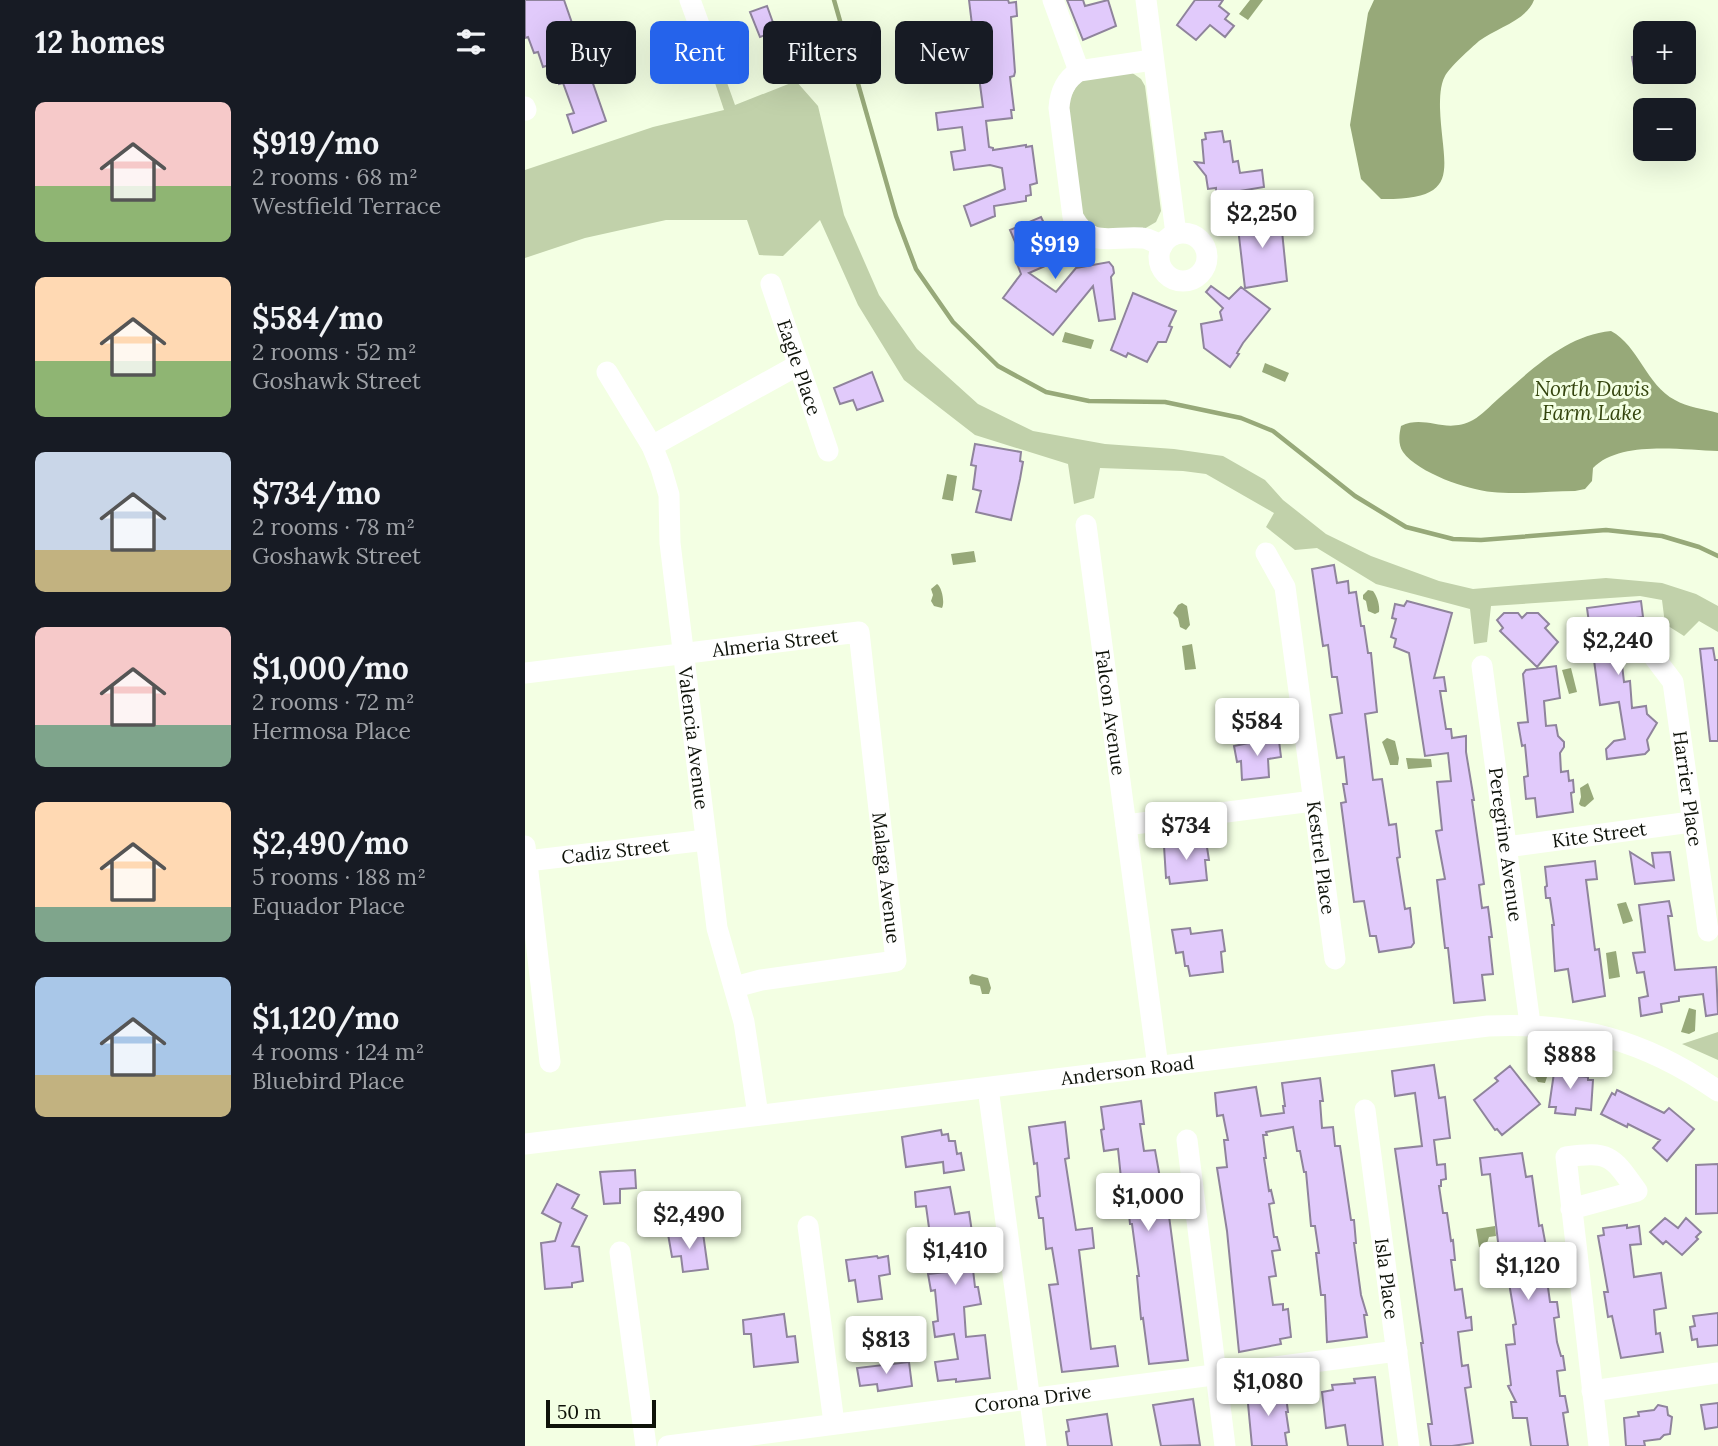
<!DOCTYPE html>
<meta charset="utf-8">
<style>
body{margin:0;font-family:Lora,serif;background:#20242c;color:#f1f3f6;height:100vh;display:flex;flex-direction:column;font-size:26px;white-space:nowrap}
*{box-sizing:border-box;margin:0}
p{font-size:23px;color:#9ea1a6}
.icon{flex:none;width:38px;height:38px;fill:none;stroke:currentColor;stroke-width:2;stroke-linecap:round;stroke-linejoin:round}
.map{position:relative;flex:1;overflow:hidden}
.details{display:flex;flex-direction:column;background:#171b24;width:525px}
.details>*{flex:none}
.top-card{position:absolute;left:21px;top:21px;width:665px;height:63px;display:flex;gap:14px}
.fabs{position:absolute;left:1108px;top:21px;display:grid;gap:14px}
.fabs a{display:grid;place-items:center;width:63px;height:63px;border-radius:10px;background:#171b24;box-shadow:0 7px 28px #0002;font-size:35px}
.scale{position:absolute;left:21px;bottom:18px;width:110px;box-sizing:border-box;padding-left:7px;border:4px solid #0e1209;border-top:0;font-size:19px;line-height:24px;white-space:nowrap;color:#0e1209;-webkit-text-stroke:5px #f3ffe3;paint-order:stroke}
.price{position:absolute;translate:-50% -60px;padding:0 16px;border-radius:7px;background:#fff;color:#222;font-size:23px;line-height:46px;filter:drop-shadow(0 2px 4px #0008)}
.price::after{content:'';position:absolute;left:50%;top:42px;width:21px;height:16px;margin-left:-10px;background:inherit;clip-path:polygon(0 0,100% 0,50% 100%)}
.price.on{background:#2563eb;color:#fff}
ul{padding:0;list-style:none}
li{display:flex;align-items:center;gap:21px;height:175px;padding:0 35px}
li span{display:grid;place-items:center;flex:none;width:196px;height:140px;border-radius:10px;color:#555}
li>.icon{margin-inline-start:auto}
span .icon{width:84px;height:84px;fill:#fffc;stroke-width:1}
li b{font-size:30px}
h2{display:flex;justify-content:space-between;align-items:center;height:84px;padding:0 35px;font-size:30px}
.chip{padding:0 24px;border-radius:10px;background:#171b24;box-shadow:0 7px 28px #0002;font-size:24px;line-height:63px}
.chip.on{background:#2563eb;color:#fff}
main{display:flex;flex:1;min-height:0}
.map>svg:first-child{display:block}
</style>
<main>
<section class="details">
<h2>12 homes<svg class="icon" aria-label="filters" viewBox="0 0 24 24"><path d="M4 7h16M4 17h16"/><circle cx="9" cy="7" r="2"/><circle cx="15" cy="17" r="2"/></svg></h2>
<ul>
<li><span style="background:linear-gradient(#f6c9c9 60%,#8fb573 0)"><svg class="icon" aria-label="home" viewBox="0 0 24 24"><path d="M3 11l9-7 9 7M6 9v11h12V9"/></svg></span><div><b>$919/mo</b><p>2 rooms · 68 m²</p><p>Westfield Terrace</p></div></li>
<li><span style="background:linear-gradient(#ffd9b3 60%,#8fb573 0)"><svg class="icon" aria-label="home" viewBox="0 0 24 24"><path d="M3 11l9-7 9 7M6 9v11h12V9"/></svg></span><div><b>$584/mo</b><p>2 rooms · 52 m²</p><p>Goshawk Street</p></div></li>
<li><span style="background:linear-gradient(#c9d6e8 70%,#c2b280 0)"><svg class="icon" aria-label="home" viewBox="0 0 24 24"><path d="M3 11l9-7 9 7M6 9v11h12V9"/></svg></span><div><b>$734/mo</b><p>2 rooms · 78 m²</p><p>Goshawk Street</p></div></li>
<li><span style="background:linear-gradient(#f6c9c9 70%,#7fa58c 0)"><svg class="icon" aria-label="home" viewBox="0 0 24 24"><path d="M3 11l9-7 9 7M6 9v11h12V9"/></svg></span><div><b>$1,000/mo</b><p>2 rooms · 72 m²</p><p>Hermosa Place</p></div></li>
<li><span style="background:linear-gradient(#ffd9b3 75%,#7fa58c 0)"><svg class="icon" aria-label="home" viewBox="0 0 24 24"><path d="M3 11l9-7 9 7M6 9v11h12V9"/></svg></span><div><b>$2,490/mo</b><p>5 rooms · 188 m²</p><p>Equador Place</p></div></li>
<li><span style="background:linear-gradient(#a9c7e8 70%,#c2b280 0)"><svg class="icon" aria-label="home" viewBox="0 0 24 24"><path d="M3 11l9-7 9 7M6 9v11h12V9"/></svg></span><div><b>$1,120/mo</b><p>4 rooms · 124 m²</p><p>Bluebird Place</p></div></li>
</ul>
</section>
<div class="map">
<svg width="1193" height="1446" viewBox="0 0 1193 1446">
<rect width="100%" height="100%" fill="#f3ffe3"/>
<path fill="#c1d1aa" d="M606 72 616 79 620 86 636 211 631 222 619 229 582 233 559 222 540 107 555 79Z
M200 77 210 105 271 81 293 106 319 215 354 295 392 349 453 404 508 431 580 444 649 449 698 456 740 480 758 500 801 534 846 556 914 581 948 589 1081 578 1137 583 1171 594 1193 606V632L1174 621 1159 636 1140 624 1137 600 1115 596 966 606 962 642 949 644 945 609 851 584 792 548 770 550 741 527 749 513 681 474 658 471 575 468 569 498 549 504 543 464 450 435 379 380 333 305 295 220 258 256 234 255 222 220H141L60 238 0 258V170L128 127 199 110 189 80Z
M1193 1032V1060L1157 1044Z"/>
<path fill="#97a979" d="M725 0H738L723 20 714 14Z
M849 0H1009C1001 21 971 28 954 41 946 48 925 67 920 76 915 85 915 98 915 108 917 168 940 200 856 199L836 179 825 125 843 13Z
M1086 331C1114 346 1121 385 1150 400 1162 407 1179 409 1193 413V451C1157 450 1095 440 1068 468L1067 481 1060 489 1050 491C1023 491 994 495 967 492 943 490 893 473 878 452 873 445 874 435 876 426 901 414 920 435 948 420 957 415 965 406 973 399 1005 371 1041 335 1086 331Z
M540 332 569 340 566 349 537 342Z
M740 363 764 373 760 382 737 372Z
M422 474 432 476 428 501 417 499Z
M449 551 451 562 428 565 426 554Z
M412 584C417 587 420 603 417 608L409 606 406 601 408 595 406 589Z
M843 590 848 591C852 596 855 605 854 612L850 614 843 611 841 601 838 599V595Z
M657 603 662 606 665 625 661 630 655 627 653 618 648 613 653 605Z
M667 644 671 669 660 670 657 646Z
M1046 668 1052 692 1044 694 1037 670Z
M700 715 706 735 694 736 692 716Z
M862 738 870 741 874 758 873 765H865C865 763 858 744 857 742Z
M881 758 906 759 907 767 883 769Z
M1063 783 1069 799 1060 807 1056 806 1054 804 1056 797 1055 788Z
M1101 902 1108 921 1098 924 1092 904Z
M1091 951 1095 977 1084 979 1081 953Z
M447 974 463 978 466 988 464 994H457L455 986 445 984 444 977Z
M1164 1008 1171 1010 1170 1031 1164 1034 1156 1032Z
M1011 1059 1021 1063 1019 1069 1022 1077 1020 1083 1013 1082 1008 1073Z
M970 1226 971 1236 964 1237 961 1246 954 1247 951 1229Z"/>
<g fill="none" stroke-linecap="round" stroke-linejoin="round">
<path stroke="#97a979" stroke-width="4.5" d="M309 0 371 216 391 269 428 322 473 366 521 392 564 401 640 402 716 418 748 431 830 496 881 527 928 539 956 540 1081 530 1137 536 1174 547 1193 556"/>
</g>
<path fill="#e1cafb" stroke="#8f849c" stroke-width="2" d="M0 0H39L81 121 48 133 42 115 49 113 38 83 34 84 32 78 29 79 24 65 18 67 13 52 9 53 3 37 0 38Z
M444 0H483L484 3 491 2 492 16 486 17 490 72 489 76 485 77 489 110H486L487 118 461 121 464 147 468 148V150L501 145V147L507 146 512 183 505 185 506 195 501 196V201L469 206 470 216 446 226 439 206 480 189 477 168 465 165 429 170 426 152 440 150 437 127 413 130 411 113 458 107 454 77 442 76 440 60 451 58Z
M542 0H558L560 6 583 0 591 26 558 40Z
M670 0H698L694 6 704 14 700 19 709 26 700 37 685 25 671 40 652 25Z
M242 6 251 31 235 37 225 12Z
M1120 54V66L1109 68 1107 57Z
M697 131 699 142 705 141 708 162 713 161 715 173 737 170 739 187 691 195V188L683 189 681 176 670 162 679 163 677 140 681 139 680 133Z
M755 211 762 281 720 288 712 219Z
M516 217 536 259 504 273 531 292 551 268 584 262 588 267 589 273 586 277 590 319 574 321 568 286 528 335 478 298 496 274 491 261 497 258 485 230Z
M686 286 704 299 716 287 745 309 718 343 712 353 714 354 705 367 679 348 676 324 697 320 695 312 698 308 681 292Z
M608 293 651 311 644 326 647 327 641 342H633L622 362 603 353 601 357 586 350Z
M347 372 358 401 332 410 328 400 315 404 309 388Z
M450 444 496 452 495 461 498 462 495 479 486 520 451 512 456 491 448 489 451 466 446 465Z
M809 565 812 583 823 581 824 593 831 592 836 626H839L843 653H846L852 712 840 714 848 780 857 779 864 825 871 824 875 857 872 858 880 909 885 908 889 943 886 947 854 952 851 936H845L839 901 829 902 816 803 821 802 818 784H822L819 757 812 758 805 715 817 713 812 677H807L803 645 798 646 787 569Z
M882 601 927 613 909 678 919 677 921 691H915L921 729H926L927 738 941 736V752L949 800H947L959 884 954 885 957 908 963 907 967 937H964L968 974 957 975 960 1000 929 1003 923 948H920L912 880 920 879 911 831 917 830 912 782 926 781 923 753 900 756 884 653 869 647 871 639 866 637 871 619 867 618 870 604 879 606Z
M1116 601 1118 617 1095 620 1097 645 1095 647 1099 682 1105 681 1107 708 1121 706 1122 714 1132 723 1122 740 1124 750 1120 754 1082 759 1081 749 1089 741 1100 739 1094 702 1075 705 1062 608Z
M979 613H993L997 618 1002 613H1013L1024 624 1020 628 1033 642 1012 667 975 631 978 628 972 620Z
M1188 648 1190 660H1193V741H1185L1175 649Z
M1031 666 1035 698 1019 701 1021 726 1031 725 1033 736 1039 742V747L1035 753 1036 772 1043 771 1044 781 1048 780 1049 792 1046 793 1048 812 1012 817 1010 798 1001 799 999 777 1003 776 1000 745 997 746 993 723 1003 722 998 674 1001 670Z
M738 740V742L754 741 756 757 743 759 744 777 717 780 716 761 712 762 709 746Z
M681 841 684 860H680L682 880 645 884 644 877 641 878 639 846Z
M1105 852 1129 867 1127 853 1145 852 1149 880 1110 884Z
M1070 861 1072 879 1061 880 1070 950 1074 949 1080 996 1048 1002 1043 969 1030 971 1027 925H1029L1025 898H1021L1020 887 1022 886 1020 867Z
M1144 901 1147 916H1143L1150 970 1191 967 1193 1014 1181 1016 1178 994 1154 997V1001L1136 1004 1137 1012 1116 1016 1114 998 1123 996 1119 972 1112 973 1108 953 1120 952 1114 905Z
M665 928 666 934 697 930 700 951 696 952 698 972 665 976 663 966H660L658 952 651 953 647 930Z
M909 1065 914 1098 920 1097 925 1138 909 1140 912 1165 920 1164 921 1179 916 1180V1186H914L918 1213H922L926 1241 928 1240 930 1260H926L930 1290 937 1289 941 1318 946 1317 947 1330 933 1332 937 1366 943 1365 946 1387 940 1388 948 1443 927 1446H906L903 1424H907L896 1343H898L870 1149 897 1146 890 1093 870 1096 867 1071Z
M985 1066 1015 1104 977 1135 972 1129 970 1130 949 1100 973 1081 970 1078Z
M1030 1066 1052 1068V1076L1063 1077V1080H1068L1066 1110 1051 1108 1050 1115 1030 1113 1031 1107H1024Z
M795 1078 798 1101H795L797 1128 808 1127 810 1146H815L826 1220H829L831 1243H829L836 1295 842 1315H839L842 1337 802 1342 800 1295H796L791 1253H794L790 1226H786L781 1172H779L775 1151H772L768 1127 741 1132 742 1135H738L741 1158H739L744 1191 746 1190 749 1203 744 1204 749 1237H752L755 1250 747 1251 751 1276 744 1277 748 1305 758 1304V1310L763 1309 766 1337 755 1339 756 1344 714 1352 702 1231 692 1168 702 1167 699 1140H703L698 1115 692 1116 690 1093 731 1087 736 1116 759 1113 758 1106H760L757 1083Z
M1092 1090 1139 1113 1144 1108 1169 1129 1142 1161 1128 1148 1135 1140 1103 1124 1102 1127 1076 1114 1087 1093 1090 1095Z
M616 1101 619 1124H615L619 1151 630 1150 635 1178H639L663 1360 624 1364 618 1318 616 1319 612 1276H614L607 1224H605L600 1177 596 1178 593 1149 579 1151 576 1130 579 1129 576 1107Z
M540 1122 544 1158 540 1159 551 1230 567 1228 569 1248 554 1250 566 1349 590 1346 593 1366 537 1372 524 1285 533 1284 527 1248 521 1249 518 1218H514L511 1197 515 1196 512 1163 509 1164 504 1127Z
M416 1130 417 1135 423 1134 424 1141H430L432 1154 436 1153 439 1170 419 1173 418 1162 381 1167 377 1137Z
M997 1153 1001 1177 1007 1176 1014 1226 1017 1225 1022 1252H1025L1027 1272 1021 1273 1025 1302H1032L1034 1317 1029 1318 1032 1342 1036 1356H1038L1040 1370 1032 1371 1035 1396H1040L1043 1412 1038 1413 1043 1446H1006L1002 1418H988L986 1402H991L983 1386 986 1385 981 1345 990 1344 988 1325 991 1324 983 1277 972 1279 970 1260 975 1259 965 1174 957 1175 955 1158Z
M1193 1164V1213L1171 1214V1165Z
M110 1170 111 1188 95 1189V1203L79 1204 75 1172Z
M32 1184 54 1195 47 1208 62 1216 47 1246 54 1247 58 1281 47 1283V1287L20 1289 16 1243 30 1241 36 1223 17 1213Z
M425 1187 430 1214 444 1212 450 1252H446L450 1287H453L456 1304 439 1307 441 1337 460 1335 465 1378 431 1382V1379L413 1381 410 1362 433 1359 429 1334 410 1337 408 1322 413 1321 410 1290 406 1291 403 1274 421 1272 415 1234 405 1235 401 1206 391 1207 390 1192Z
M1140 1218 1153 1228 1161 1218 1176 1232 1171 1237 1173 1239 1157 1255 1141 1241 1138 1244 1125 1232Z
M1102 1225V1228L1114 1226 1116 1244 1105 1245 1109 1277 1136 1273 1141 1308 1129 1310 1131 1334 1135 1333 1138 1352 1096 1358 1087 1316 1083 1317 1079 1292H1083L1073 1236 1079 1235 1078 1228Z
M160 1232 161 1235 178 1233 183 1269 158 1272 156 1256 147 1257 143 1234Z
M352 1256 353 1258 363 1256 365 1274 354 1276 357 1299 333 1302 330 1280 324 1281 321 1260Z
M1193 1313V1345L1173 1347 1172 1339 1167 1340 1165 1327 1170 1326 1168 1316Z
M259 1314 262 1337 270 1336 273 1362 229 1367 226 1334H219L218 1320Z
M384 1362 387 1386 353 1391 352 1384 335 1386 332 1368Z
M850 1377 858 1446H823L820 1425 801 1428 797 1392 808 1390 807 1385 830 1383 829 1379Z
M760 1388 763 1412H761L764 1432 760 1433 762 1446H727L722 1393Z
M668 1399 675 1445 636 1446 628 1405Z
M1193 1403V1427L1180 1429 1176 1405Z
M1133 1405 1142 1407 1143 1415 1147 1417 1145 1434 1139 1435 1135 1439 1119 1441 1120 1446H1101L1099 1418 1114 1416 1113 1412 1129 1410Z
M582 1414 587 1446H543L541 1432 544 1431 542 1420Z"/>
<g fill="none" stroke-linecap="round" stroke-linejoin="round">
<g stroke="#fff" stroke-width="21">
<path d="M165 0 183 49"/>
<path d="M528 0 554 71"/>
<path d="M621 0 651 234"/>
<path d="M627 60 554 71C540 80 535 92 534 108L548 217C566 250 588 235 617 238 623 238 631 243 637 246"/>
<path d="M0 107 1 110"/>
<circle cx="658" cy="257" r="24"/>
<path id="s1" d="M246 284 303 451"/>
<path id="s2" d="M82 372 127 446 136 468 144 495 145 543 192 928 219 1022 233 1115"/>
<path d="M127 446 273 365"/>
<path id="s3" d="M561 525 633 1067"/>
<path id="s4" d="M741 553 760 587 810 959"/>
<path id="s5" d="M1126 653 1148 682 1183 931"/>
<path id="s6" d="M957 666 1005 1024"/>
<path id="s7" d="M0 673 334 632 371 961 236 980 210 987"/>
<path d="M601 825 788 801"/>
<path d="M0 846 25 1062"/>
<path id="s8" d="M981 847 1166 822"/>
<path id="s9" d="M2 861 181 840"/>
<path d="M463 1088 511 1446"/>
<path id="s10" d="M840 1110 884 1446"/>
<path d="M662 1140 700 1446"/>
<path id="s11" d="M0 1144 963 1026C1052 1022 1120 1040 1193 1091"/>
<path d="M1046 1209 1112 1191C1087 1156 1085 1151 1041 1157L1074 1446"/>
<path d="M283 1226 309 1423"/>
<path d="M95 1252 121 1446"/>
<path d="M1067 1391 1193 1373"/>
<path id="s12" d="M143 1446 872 1351"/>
</g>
</g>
<g text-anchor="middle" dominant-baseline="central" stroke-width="6" stroke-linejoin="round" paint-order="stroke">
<g font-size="19" fill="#0e1209" stroke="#f3ffe3">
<text stroke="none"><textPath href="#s1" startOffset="88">Eagle Place</textPath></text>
<text stroke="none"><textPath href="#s7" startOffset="252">Almeria Street</textPath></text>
<text stroke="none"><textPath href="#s3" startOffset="189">Falcon Avenue</textPath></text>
<text stroke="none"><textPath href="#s2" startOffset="383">Valencia Avenue</textPath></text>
<text stroke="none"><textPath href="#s5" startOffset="144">Harrier Place</textPath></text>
<text stroke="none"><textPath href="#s8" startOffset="94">Kite Street</textPath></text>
<text stroke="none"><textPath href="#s6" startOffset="180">Peregrine Avenue</textPath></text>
<text stroke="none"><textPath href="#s9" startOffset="89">Cadiz Street</textPath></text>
<text stroke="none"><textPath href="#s4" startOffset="312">Kestrel Place</textPath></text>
<text stroke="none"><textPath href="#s7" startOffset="584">Malaga Avenue</textPath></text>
<text stroke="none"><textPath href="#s11" startOffset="607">Anderson Road</textPath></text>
<text stroke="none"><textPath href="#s10" startOffset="170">Isla Place</textPath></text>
<text stroke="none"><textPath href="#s12" startOffset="368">Corona Drive</textPath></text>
</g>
<g font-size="21" font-style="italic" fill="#34450e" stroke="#f3ffe3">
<text x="1067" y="388">North Davis<tspan x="1067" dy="24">Farm Lake</tspan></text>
</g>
</g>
</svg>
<div class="fabs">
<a>+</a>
<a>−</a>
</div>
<div class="scale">50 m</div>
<b class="price" style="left:737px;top:250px">$2,250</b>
<b class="price on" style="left:530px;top:281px">$919</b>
<b class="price" style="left:1093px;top:677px">$2,240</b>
<b class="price" style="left:732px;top:758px">$584</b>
<b class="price" style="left:661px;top:862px">$734</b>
<b class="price" style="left:1045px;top:1091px">$888</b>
<b class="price" style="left:623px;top:1233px">$1,000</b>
<b class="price" style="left:164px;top:1251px">$2,490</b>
<b class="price" style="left:430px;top:1287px">$1,410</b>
<b class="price" style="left:1003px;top:1302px">$1,120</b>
<b class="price" style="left:361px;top:1376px">$813</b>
<b class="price" style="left:743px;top:1418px">$1,080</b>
<div class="top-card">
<a class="chip">Buy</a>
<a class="chip on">Rent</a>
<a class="chip">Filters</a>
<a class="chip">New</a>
</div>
</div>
</main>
